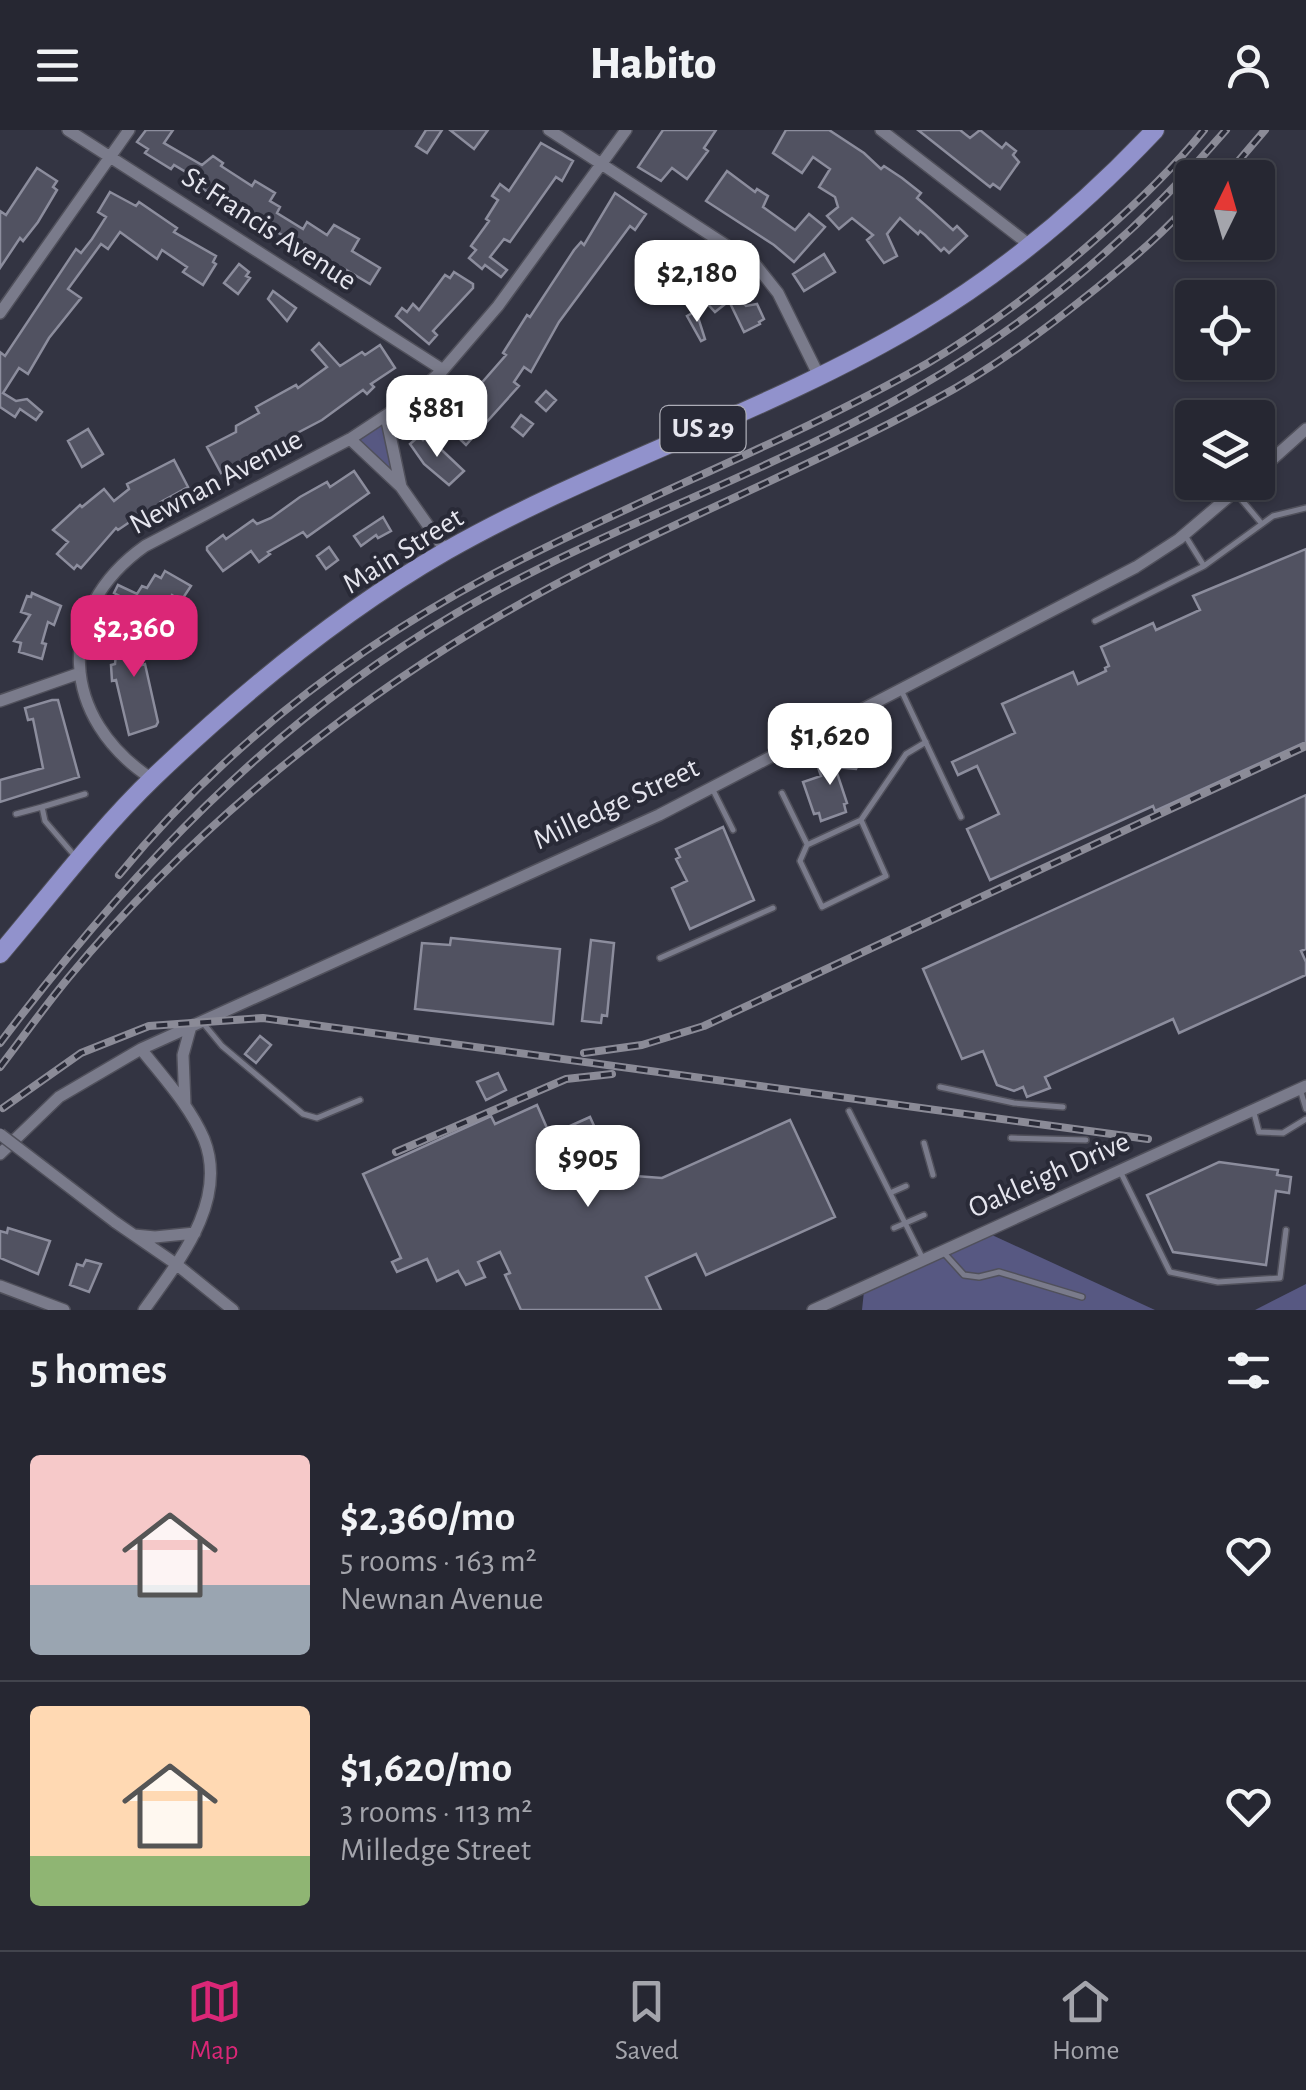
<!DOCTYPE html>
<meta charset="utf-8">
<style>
body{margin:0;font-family:"Alegreya Sans",sans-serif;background:#32333e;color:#f1f3f6;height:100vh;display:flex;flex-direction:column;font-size:38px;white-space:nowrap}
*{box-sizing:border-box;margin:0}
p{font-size:32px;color:#a4a5ac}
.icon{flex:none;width:55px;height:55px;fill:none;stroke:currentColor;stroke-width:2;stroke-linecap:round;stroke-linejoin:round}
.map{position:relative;height:1180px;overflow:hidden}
.details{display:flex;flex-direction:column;background:#262732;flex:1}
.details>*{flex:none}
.needle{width:65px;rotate:5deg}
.tools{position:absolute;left:1175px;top:30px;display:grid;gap:20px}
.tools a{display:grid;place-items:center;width:100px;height:100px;border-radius:10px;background:#262732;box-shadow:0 2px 8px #0004,0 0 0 2px #42444d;font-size:50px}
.price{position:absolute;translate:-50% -85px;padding:0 22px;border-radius:20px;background:#fff;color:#222;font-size:32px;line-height:65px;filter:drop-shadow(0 2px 5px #0008)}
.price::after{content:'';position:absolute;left:50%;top:60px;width:30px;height:22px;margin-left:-15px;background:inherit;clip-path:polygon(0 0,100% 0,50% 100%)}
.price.current{background:#db2777;color:#fff}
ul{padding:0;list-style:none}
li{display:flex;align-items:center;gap:30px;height:250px;padding:0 30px}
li+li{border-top:2px solid #42444d}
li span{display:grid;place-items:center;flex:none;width:280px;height:200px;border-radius:10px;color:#555}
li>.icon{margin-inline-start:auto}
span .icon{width:120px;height:120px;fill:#fffc;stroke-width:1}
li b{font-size:42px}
h2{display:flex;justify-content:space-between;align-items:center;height:120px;padding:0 30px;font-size:42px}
header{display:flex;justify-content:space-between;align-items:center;height:130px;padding:0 30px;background:#262732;font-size:45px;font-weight:800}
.dock{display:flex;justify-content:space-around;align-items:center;height:140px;border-top:2px solid #42444d;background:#262732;font-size:28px;color:#a4a5ac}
.dock a{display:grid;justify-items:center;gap:5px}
.dock .current{color:#db2777}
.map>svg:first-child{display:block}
</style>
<header><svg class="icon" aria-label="menu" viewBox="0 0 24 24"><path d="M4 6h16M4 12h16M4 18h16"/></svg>Habito<svg class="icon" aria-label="person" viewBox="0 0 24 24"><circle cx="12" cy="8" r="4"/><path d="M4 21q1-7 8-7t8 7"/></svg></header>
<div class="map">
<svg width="1306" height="1180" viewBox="0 0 1306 1180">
<rect width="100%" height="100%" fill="#333442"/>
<path fill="#575882" d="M382 288 399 349 354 306Z
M979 1099 1155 1180H862L864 1161Z
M1306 1154V1180H1255Z"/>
<path fill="#515261" stroke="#8c8d9d" stroke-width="2.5" d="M146 0H173L164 13 202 35 213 26 223 33 221 36 252 56 255 51 275 63 270 71 280 77 277 83 303 99 307 92 327 105 334 95 359 109 352 121 380 138 370 154 343 138 335 144 307 120 304 125 291 117 294 112 191 52 194 47 174 35 171 39 145 23 148 19 137 12Z
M426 0H442L427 23 416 16Z
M450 0H488L474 19Z
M663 0H716L704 18 708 21 687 49 672 38 661 51 638 37Z
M786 0H829L864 23 881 39 884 36 902 48 921 63 917 68 931 80 953 100 957 96 967 106 949 123 944 118 941 121 925 105 920 101 918 104 900 88 887 104 897 126 884 133 867 110 873 105 852 88 839 99 827 86 838 77 835 67 819 57 830 39 813 27 802 43 773 23Z
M918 0H960L970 8 980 0 1002 18 1006 13 1016 21 1013 25 1019 32 1000 59 993 54 990 57Z
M541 13 573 31 562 51 556 47 510 112 504 109 490 127 507 140 501 147 485 135 482 139 469 128 476 120 471 116 489 91 486 89 498 70 492 66 500 54 509 61Z
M37 38 57 51 53 57 57 60 38 92 23 111 20 108 0 138V81L6 85Z
M727 41 755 62 757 59 768 66 763 77 795 100 809 84 825 97 794 132 774 115 706 71Z
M110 62 136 76 139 72 177 98 174 102 216 126 213 132 216 134 203 155 183 142 187 137 162 120 157 129 120 102 108 119 101 114 68 159 81 168 49 208 28 244 19 238 3 263 16 271 27 269 42 282 36 290 20 279 15 287 0 277V222L5 226 76 119 81 123 92 109 106 87 98 82Z
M615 63 646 84 635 100 630 96 559 192 531 242 524 237 514 252 519 256 466 315 438 288 473 253 478 257 506 225 503 223 527 185 530 187 574 120 581 112 584 115Z
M676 114 703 133 706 130 728 153 732 150 738 158 734 161 746 176 757 174 764 189 759 192 760 194 744 202 729 171 715 182 689 154 678 147 674 153 657 141Z
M824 124 835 142 804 161 793 144Z
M239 134 249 142 246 146 250 148 238 164 224 153Z
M454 142 473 154V158L433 201 437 205 429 214 396 186 402 178 407 182 413 174 419 180 445 145 450 148Z
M273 161 296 178 287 191 268 169Z
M696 181 705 209 701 211 687 186Z
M319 213 340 236 362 222 365 225 380 215 395 238 371 254 374 257 367 264 363 260 322 290 221 343 207 317 236 302V296L259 283 256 277 296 255 298 258 327 237 312 220Z
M546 261 556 270 546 281 536 272Z
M521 285 533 294 523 306 512 297Z
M88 299 103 324 82 337 68 311Z
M419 306 423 310 427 306 464 341 449 355 424 334 410 314Z
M174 330 188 357 161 372 164 376 148 386 146 381 118 400 116 398 81 438 77 435 74 439 57 424 68 412 53 400 80 375 82 377 104 359 114 371 129 359 127 354Z
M354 341 369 363 307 407 303 402 268 422 270 424 259 432 251 421 223 441 207 420V417L223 405 226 409 253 390 257 394 271 388 300 367 327 352 330 357Z
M383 387 391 401 378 408 376 405 361 416 354 406Z
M329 417 338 430 326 439 317 426Z
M1306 419V612L1155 681 1153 676 990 750 967 699 999 684 977 636 958 645 952 632 1015 603 1002 574 1073 542 1078 554 1106 541 1105 538 1109 536 1101 517 1153 493 1156 500 1200 480 1193 466Z
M165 441 191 456 181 471 172 465 160 489 149 484V488L130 479 133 473 114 463 118 455 137 464 142 456 147 458 155 445 161 448Z
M32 463 61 476 54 495 48 492 42 513 46 514 42 529 19 522 21 513 14 511 30 485 21 482 27 466 31 467Z
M119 495 147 499 142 535 145 534 158 592 156 596 129 605 116 550 112 551 111 535 115 534Z
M52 570H58L79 647 0 672V650L43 638 33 589 28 590 25 578Z
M865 621 856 639 835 637 847 673 844 674 846 682 821 691 819 683 814 684 803 652 821 646 818 637 833 632 835 636 848 625Z
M1306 665V819L1301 821 1306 832V845L1179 903 1173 889 1045 947 1050 958 1027 967 1023 957 1014 961 997 955 983 921 962 929 923 839Z
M723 697 754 770 690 799 672 758 687 751 676 729 680 727 676 719Z
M451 808 560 819 553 894 415 879 422 813 450 815Z
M591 810 614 813 607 886 602 885 601 893 582 891Z
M260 906 271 915 256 933 245 924Z
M498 943 506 960 486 970 477 952Z
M537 975 550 1005 590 987 605 1020 598 1023 608 1044 662 1048 790 990 835 1087 706 1145 696 1124 646 1147 661 1180H521L505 1145 510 1143 500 1122 478 1132 485 1147 466 1155 458 1141 437 1151 427 1129 397 1142 392 1132 401 1128 363 1044 491 986 495 994Z
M1219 1032 1278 1040 1277 1045 1291 1047 1289 1063 1276 1061 1266 1135 1173 1122 1147 1065Z
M8 1098 50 1111 38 1144 0 1128V1101L7 1103Z
M86 1130 101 1134 89 1162 70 1155 77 1134 83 1136Z"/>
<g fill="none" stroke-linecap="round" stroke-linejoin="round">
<g stroke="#50505b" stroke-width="8">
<path id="lane" d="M1235 362 1262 394
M1204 436 1273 386 1306 378
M1095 491 1204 436 1186 407
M902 562 961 687
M713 660 733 700
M782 663 807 714
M16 684 42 677
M861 690 886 746 822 777 800 731 807 715 861 690 906 624 926 612
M74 725 45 691 42 677 85 664
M660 828 773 778
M203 893 222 916 303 984 317 988 360 970
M940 957 1014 973 1063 977
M1300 959 1306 979
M849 981 922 1127
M1254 983 1259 1002 1283 1003 1306 989
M1011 1008 1086 1010
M924 1013 933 1045
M1121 1043 1170 1142 1218 1152 1280 1148 1286 1100
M890 1063 906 1056
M894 1098 924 1085
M944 1123 964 1145 979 1147 999 1142 1082 1167"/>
</g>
<g stroke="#50505b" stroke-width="14">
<path id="street" d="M68 0 443 240
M549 0 755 134 778 163 819 246
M881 0 1031 116
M0 183 129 0
M386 286 401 357
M350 309 401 357 446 421
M1258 342 1306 299
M0 571 80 543
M152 649C60 589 53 481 145 416L350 309 406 272 443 240 498 176 626 0
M141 919C163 947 190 976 204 1009 229 1072 177 1133 144 1180
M185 975 183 925 191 896
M0 1024 59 967 141 919 659 685 1136 437 1179 409 1246 352
M115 1092 176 1134 233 1180
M134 1105 155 1107 195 1103
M0 1156 64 1180
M813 1180 1306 956"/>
</g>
<g stroke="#50505b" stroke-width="20">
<path id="primary" d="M0 824C50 765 98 701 154 647 242 563 340 482 446 421 599 334 771 282 922 191 1009 139 1086 73 1155 0"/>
</g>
<use href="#lane" stroke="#7a7b8b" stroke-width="5"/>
<use href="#street" stroke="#7a7b8b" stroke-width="11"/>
<use href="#primary" stroke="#9192cc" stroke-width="18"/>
<g stroke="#8b8b97" stroke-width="8">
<path id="rail" d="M1224 48 1265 0
M119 745C222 619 350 520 493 444 636 369 788 313 928 233 989 197 1045 154 1098 107 1136 74 1172 40 1204 0
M0 913C130 742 268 594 455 484 603 397 769 344 917 258 1035 190 1137 104 1226 0
M584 923 642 915 704 896 1306 616
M0 937C23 907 45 876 69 847 199 690 369 555 549 458 675 390 810 338 936 269 994 238 1047 198 1098 157 1131 130 1165 102 1192 70
M3 978 81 923 149 896 263 888 1148 1009
M396 1022 566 949 612 944"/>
</g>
<use href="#rail" stroke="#292a37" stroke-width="4" stroke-dasharray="11" stroke-linecap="butt"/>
<g stroke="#50505b" stroke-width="14" stroke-linecap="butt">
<path id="street-bridge" d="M0 1004 115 1092"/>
</g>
<use href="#street-bridge" stroke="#7a7b8b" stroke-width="11"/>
</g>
<g text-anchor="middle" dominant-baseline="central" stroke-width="8" stroke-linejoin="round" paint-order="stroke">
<rect fill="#292a37" stroke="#adadb7" stroke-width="2.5" x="660.5" y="276" width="85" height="46" rx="8"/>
<g font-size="28" font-weight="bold" fill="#e5e5ee">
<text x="703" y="299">US 29</text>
</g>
<g font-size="30" fill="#e5e5ee" stroke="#292a37">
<text transform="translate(269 99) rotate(33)">St Francis Avenue</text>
<text transform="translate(216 352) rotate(-28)">Newnan Avenue</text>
<text transform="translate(403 421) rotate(-32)">Main Street</text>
<text transform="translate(616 674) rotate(-25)">Milledge Street</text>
<text transform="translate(1049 1045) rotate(-24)">Oakleigh Drive</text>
</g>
</g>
</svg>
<div class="tools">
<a><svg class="needle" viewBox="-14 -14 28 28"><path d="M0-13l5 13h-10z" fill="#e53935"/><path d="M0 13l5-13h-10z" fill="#a4a5ac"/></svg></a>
<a><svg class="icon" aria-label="locate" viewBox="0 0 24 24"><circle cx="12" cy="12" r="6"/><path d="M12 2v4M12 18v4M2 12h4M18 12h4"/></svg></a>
<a><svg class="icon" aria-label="layers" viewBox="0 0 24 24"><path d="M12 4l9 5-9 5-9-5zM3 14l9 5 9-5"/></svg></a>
</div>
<b class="price" style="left:697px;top:195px">$2,180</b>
<b class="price" style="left:437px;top:330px">$881</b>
<b class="price current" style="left:134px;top:550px">$2,360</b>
<b class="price" style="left:830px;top:658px">$1,620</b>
<b class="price" style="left:588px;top:1080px">$905</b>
</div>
<section class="details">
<h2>5 homes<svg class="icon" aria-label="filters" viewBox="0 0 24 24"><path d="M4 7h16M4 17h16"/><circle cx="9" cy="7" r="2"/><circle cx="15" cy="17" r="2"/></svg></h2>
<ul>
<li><span style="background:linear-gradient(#f6c9c9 65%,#9aa5b1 0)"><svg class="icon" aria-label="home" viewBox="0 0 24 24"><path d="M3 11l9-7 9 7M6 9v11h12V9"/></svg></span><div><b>$2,360/mo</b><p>5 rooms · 163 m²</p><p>Newnan Avenue</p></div><svg class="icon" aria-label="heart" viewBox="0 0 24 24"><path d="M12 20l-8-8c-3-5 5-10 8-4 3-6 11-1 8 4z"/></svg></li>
<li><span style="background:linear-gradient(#ffd9b3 75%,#8fb573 0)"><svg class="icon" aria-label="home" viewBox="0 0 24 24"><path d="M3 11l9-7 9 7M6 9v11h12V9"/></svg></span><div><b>$1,620/mo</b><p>3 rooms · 113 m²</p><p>Milledge Street</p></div><svg class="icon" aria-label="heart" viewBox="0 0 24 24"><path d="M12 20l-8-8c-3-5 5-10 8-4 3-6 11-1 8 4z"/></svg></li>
</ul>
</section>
<nav class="dock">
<a class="current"><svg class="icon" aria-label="map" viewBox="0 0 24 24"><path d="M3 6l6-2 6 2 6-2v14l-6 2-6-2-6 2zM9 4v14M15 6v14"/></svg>Map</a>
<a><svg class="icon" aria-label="saved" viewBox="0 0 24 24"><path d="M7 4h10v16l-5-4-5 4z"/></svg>Saved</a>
<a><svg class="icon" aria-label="home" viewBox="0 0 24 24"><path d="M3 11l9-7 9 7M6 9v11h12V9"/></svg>Home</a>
</nav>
